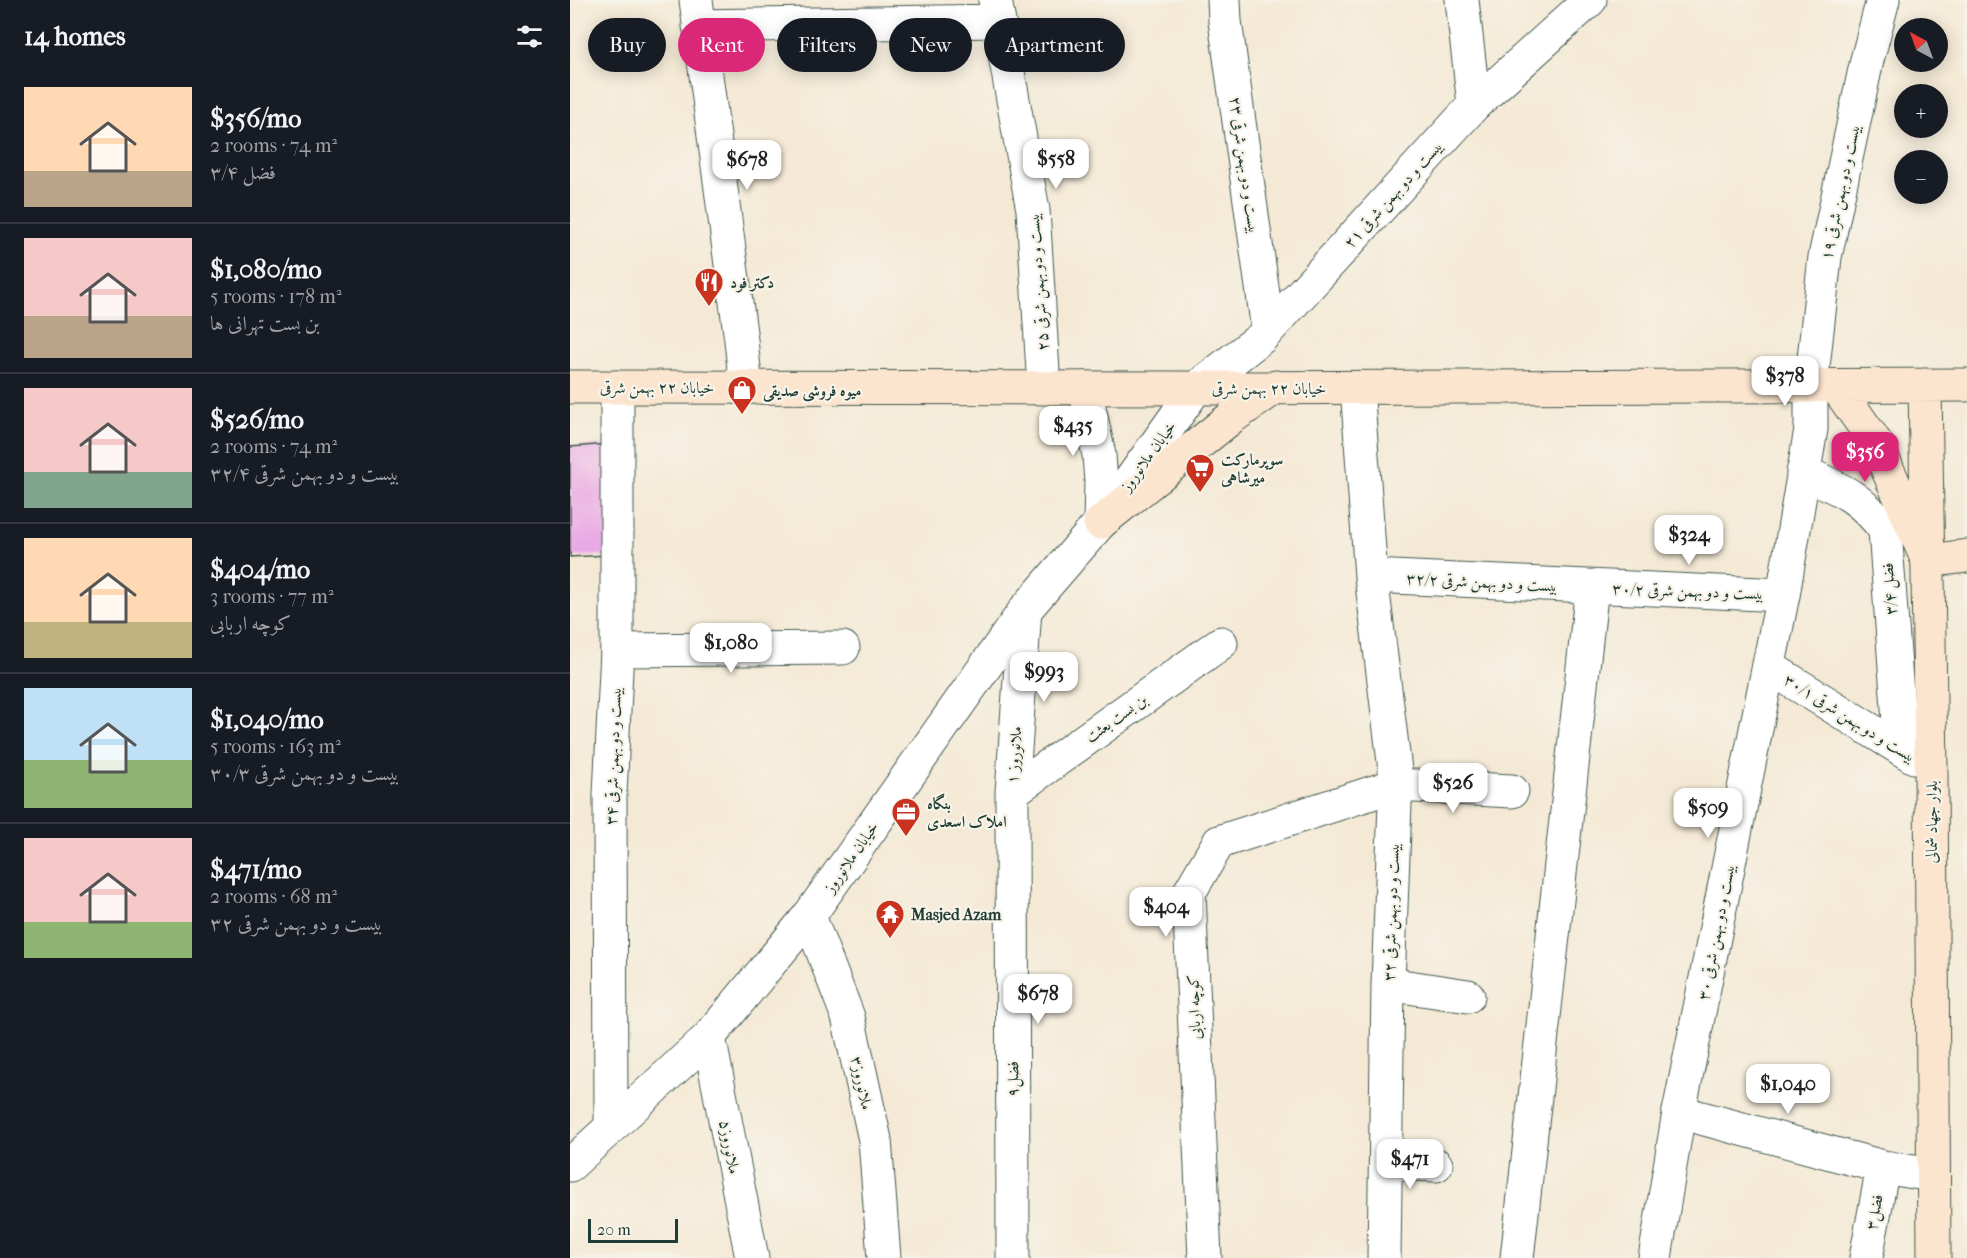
<!DOCTYPE html>
<meta charset="utf-8">
<style>
body{margin:0;font-family:"IM FELL French Canon",Amiri,serif;background:#242831;color:#f1f3f6;height:100vh;display:flex;flex-direction:column;font-size:22px;white-space:nowrap}
*{box-sizing:border-box;margin:0}
p{font-size:20px;color:#9ea1a6}
.icon{flex:none;width:33px;height:33px;fill:none;stroke:currentColor;stroke-width:2;stroke-linecap:round;stroke-linejoin:round}
.map{position:relative;flex:1;overflow:hidden}
.details{display:flex;flex-direction:column;background:#171b24;width:570px}
.details>*{flex:none}
.top-card{position:absolute;left:18px;top:18px;width:570px;height:54px;display:flex;gap:12px}
.needle{width:39px;rotate:319deg}
.tools{position:absolute;left:1324px;top:18px;display:grid;gap:12px}
.tools a{display:grid;place-items:center;width:54px;height:54px;border-radius:50%;background:#171b24;box-shadow:0 3px 15px #0003;font-size:30px}
.scale{position:absolute;left:18px;bottom:15px;width:90px;box-sizing:border-box;padding-left:6px;border:3px solid #1f3d34;border-top:0;font-size:16px;line-height:21px;white-space:nowrap;color:#1f3d34;-webkit-text-stroke:4px #f7f3e8;paint-order:stroke}
.price{position:absolute;translate:-50% -51px;padding:0 14px;border-radius:12px;background:#fff;color:#222;font-size:20px;line-height:39px;filter:drop-shadow(0 2px 3px #0008)}
.price::after{content:'';position:absolute;left:50%;top:36px;width:18px;height:14px;margin-left:-9px;background:inherit;clip-path:polygon(0 0,100% 0,50% 100%)}
.price.on{background:#db2777;color:#fff}
ul{padding:0;list-style:none}
li{display:flex;align-items:center;gap:18px;height:150px;padding:0 24px}
li+li{border-top:2px solid #363941}
li span{display:grid;place-items:center;flex:none;width:168px;height:120px;border-radius:0px;color:#555}
li>.icon{margin-inline-start:auto}
span .icon{width:72px;height:72px;fill:#fffc;stroke-width:1}
li b{font-size:26px}
h2{display:flex;justify-content:space-between;align-items:center;height:72px;padding:0 24px;font-size:26px}
.chip{padding:0 21px;border-radius:27px;background:#171b24;box-shadow:0 3px 15px #0003;font-size:21px;line-height:54px}
.chip.on{background:#db2777;color:#fff}
main{display:flex;flex:1;min-height:0}
.map>svg:first-child{display:block}
</style>
<main>
<section class="details">
<h2>14 homes<svg class="icon" aria-label="filters" viewBox="0 0 24 24"><path d="M4 7h16M4 17h16"/><circle cx="9" cy="7" r="2"/><circle cx="15" cy="17" r="2"/></svg></h2>
<ul>
<li><span style="background:linear-gradient(#ffd9b3 70%,#b9a48a 0)"><svg class="icon" aria-label="home" viewBox="0 0 24 24"><path d="M3 11l9-7 9 7M6 9v11h12V9"/></svg></span><div><b>$356/mo</b><p>2 rooms · 74 m²</p><p>فضل ۳/۴</p></div></li>
<li><span style="background:linear-gradient(#f6c9c9 65%,#b9a48a 0)"><svg class="icon" aria-label="home" viewBox="0 0 24 24"><path d="M3 11l9-7 9 7M6 9v11h12V9"/></svg></span><div><b>$1,080/mo</b><p>5 rooms · 178 m²</p><p>بن بست تهرانی ها</p></div></li>
<li><span style="background:linear-gradient(#f6c9c9 70%,#7fa58c 0)"><svg class="icon" aria-label="home" viewBox="0 0 24 24"><path d="M3 11l9-7 9 7M6 9v11h12V9"/></svg></span><div><b>$526/mo</b><p>2 rooms · 74 m²</p><p>بیست و دو بهمن شرقی ۳۲/۴</p></div></li>
<li><span style="background:linear-gradient(#ffd9b3 70%,#c2b280 0)"><svg class="icon" aria-label="home" viewBox="0 0 24 24"><path d="M3 11l9-7 9 7M6 9v11h12V9"/></svg></span><div><b>$404/mo</b><p>3 rooms · 77 m²</p><p>کوچه اربابی</p></div></li>
<li><span style="background:linear-gradient(#bfe0f5 60%,#8fb573 0)"><svg class="icon" aria-label="home" viewBox="0 0 24 24"><path d="M3 11l9-7 9 7M6 9v11h12V9"/></svg></span><div><b>$1,040/mo</b><p>5 rooms · 163 m²</p><p>بیست و دو بهمن شرقی ۳۰/۳</p></div></li>
<li><span style="background:linear-gradient(#f6c9c9 70%,#8fb573 0)"><svg class="icon" aria-label="home" viewBox="0 0 24 24"><path d="M3 11l9-7 9 7M6 9v11h12V9"/></svg></span><div><b>$471/mo</b><p>2 rooms · 68 m²</p><p>بیست و دو بهمن شرقی ۳۲</p></div></li>
</ul>
</section>
<div class="map">
<svg width="1397" height="1258" viewBox="0 0 1397 1258">
<rect width="100%" height="100%" fill="#f7f3e8"/>
<filter id="ink" filterUnits="userSpaceOnUse"><feTurbulence type="fractalNoise" baseFrequency=".0167" numOctaves="2"/><feDisplacementMap in="SourceGraphic" scale="12" xChannelSelector="R" yChannelSelector="G"/><feConvolveMatrix kernelMatrix="1 2 1 2 8 2 1 2 1" color-interpolation-filters="sRGB"/></filter>
<filter id="wash" filterUnits="userSpaceOnUse"><feTurbulence type="fractalNoise" baseFrequency=".008" numOctaves="4" result="noise"/><feDisplacementMap in="SourceGraphic" scale="24" xChannelSelector="R" yChannelSelector="G"/><feGaussianBlur stdDeviation="1.35" result="paint"/><feColorMatrix in="noise" values="0 0 0 0 0 0 0 0 0 0 0 0 0 0 0 0 0 1.4 0 .05"/><feComposite in="paint" operator="in"/></filter>
<g filter="url(#wash)">
<rect width="100%" height="100%" fill="#f4e9d5"/>
<g id="blocks">
<path fill="#e9a8e4" d="M40 444 38 555 0 557V447Z"/>
</g>
</g>
<g filter="url(#ink)">
<use href="#blocks" fill-opacity="0" stroke="#3f574c" stroke-width="1.5"/>
<g fill="none" stroke-linecap="round" stroke-linejoin="round">
<g stroke="#3f574c" stroke-width="35">
<path id="minor" d="M126 0 171 340 176 388
M425 0 463 210 474 388
M654 0 655 21 698 330
M892 0 904 105
M129 26 428 21
M1241 386 1255 257 1297 60 1313 0
M787 388 801 576 826 778 818 984 814 1258
M1233 472C1270 489 1290 496 1315 530L1331 749
M801 576 1213 595
M47 650 273 648
M1199 667 1344 757
M442 792 651 643
M239 916 278 1017 305 1140 314 1258
M818 984 898 996
M139 1037 182 1258
M1109 1112 1313 1167 1362 1175
M816 1163 866 1165
M443 1258 442 792 455 610
M635 1258 619 893 649 842 826 785 942 791
M947 1258 1022 587
M1296 1258 1313 1167"/>
</g>
<g stroke="#3f574c" stroke-width="35">
<path id="tertiary" d="M515 388 529 455 531 482 530 523
M41 1124 40 794 47 650V387
M0 1165 139 1037 239 916 455 610 530 523 626 388 691 338 904 105 1020 0
M1085 1258 1109 1112 1213 595 1241 429V386"/>
</g>
<g stroke="#3f574c" stroke-width="35">
<path id="secondary" d="M1355 385 1361 768 1364 1258
M1266 386 1306 443 1358 561 1397 556
M0 387 626 388 1397 385
M530 523 662 417 706 387"/>
</g>
<use href="#minor" stroke="#fff" stroke-width="33"/>
<use href="#tertiary" stroke="#fff" stroke-width="33"/>
<use href="#secondary" stroke="#fce5cf" stroke-width="33"/>
</g>
</g>
<defs>
<g id="restaurant-pin" transform="scale(1.5)"><path d="M0 17L-7.5 6A9.5 9.5 0 1 1 7.5 6Z" fill="#c8321e" stroke="#f7f3e8"/><path d="M-5-6h1v4h1v-4h1v4h1v-4h1v5L-1.5 .5V6h-2V.5L-5-1ZM5-6V6H3V1.5H1.5Q1.5-4 5-6Z" fill="#fff"/></g>
<g id="shop-pin" transform="scale(1.5)"><path d="M0 17L-7.5 6A9.5 9.5 0 1 1 7.5 6Z" fill="#c8321e" stroke="#f7f3e8"/><path d="M-5-2.5h2.3a2.7 3.5 0 0 1 5.4 0H5L5.5 6h-11ZM-1.5-2.5h3a1.5 2.3 0 0 0-3 0Z" fill="#fff"/></g>
<g id="supermarket-pin" transform="scale(1.5)"><path d="M0 17L-7.5 6A9.5 9.5 0 1 1 7.5 6Z" fill="#c8321e" stroke="#f7f3e8"/><path d="M-6-5.5h2.5l.6 2H6L4.5 2H-2.5L-4.4-4H-6ZM-1.5 3.2a1.3 1.3 0 1 0 .1 0ZM3 3.2a1.3 1.3 0 1 0 .1 0Z" fill="#fff"/></g>
<g id="office-pin" transform="scale(1.5)"><path d="M0 17L-7.5 6A9.5 9.5 0 1 1 7.5 6Z" fill="#c8321e" stroke="#f7f3e8"/><path d="M-6-3h4V-5.5h4V-3h4V5H-6ZM-1-4.5V-3h2v-1.5ZM-6 0V1H6V0Z" fill="#fff"/></g>
<g id="temple-pin" transform="scale(1.5)"><path d="M0 17L-7.5 6A9.5 9.5 0 1 1 7.5 6Z" fill="#c8321e" stroke="#f7f3e8"/><path d="M0-6L5-2H3V0L6.5 2.5H4V6H1.5V3h-3V6H-4V2.5H-6.5L-3 0V-2H-5Z" fill="#fff"/></g>
</defs>
<g fill-rule="evenodd">
<use href="#restaurant-pin" x="139" y="282"/>
<use href="#shop-pin" x="172" y="390"/>
<use href="#supermarket-pin" x="630" y="468"/>
<use href="#office-pin" x="336" y="812"/>
<use href="#temple-pin" x="320" y="914"/>
</g>
<g text-anchor="middle" dominant-baseline="central" stroke-width="4.5" stroke-linejoin="round" paint-order="stroke">
<g font-size="16" fill="#1f3d34" stroke="#f7f3e8">
<text transform="translate(675 165) rotate(82)">بیست و دو بهمن شرقی ۲۳</text>
<text transform="translate(1270 192) rotate(-78)">بیست و دو بهمن شرقی ۱۹</text>
<text transform="translate(823 194) rotate(-48)">بیست و دو بهمن شرقی ۲۱</text>
<text transform="translate(468 282) rotate(-94)">بیست و دو بهمن شرقی ۲۵</text>
<text x="87" y="387">خیابان ۲۲ بهمن شرقی</text>
<text x="699" y="388">خیابان ۲۲ بهمن شرقی</text>
<text transform="translate(578 456) rotate(-54)">خیابان ملانوروز</text>
<text transform="translate(912 582) rotate(3)">بیست و دو بهمن شرقی ۳۲/۲</text>
<text transform="translate(1319 589) rotate(-94)">فضل ۳/۴</text>
<text transform="translate(1118 591) rotate(2)">بیست و دو بهمن شرقی ۳۰/۲</text>
<text transform="translate(546 718) rotate(-35)">بن بست بعثت</text>
<text transform="translate(1280 718) rotate(32)">بیست و دو بهمن شرقی ۳۰/۱</text>
<text transform="translate(444 755) rotate(-86)">ملانوروز ۱</text>
<text transform="translate(43 756) rotate(-88)">بیست و دو بهمن شرقی ۳۴</text>
<text transform="translate(1361 822) rotate(-90)">بلوار جهاد شمالی</text>
<text transform="translate(281 857) rotate(-55)">خیابان ملانوروز</text>
<text transform="translate(821 912) rotate(-88)">بیست و دو بهمن شرقی ۳۲</text>
<text transform="translate(1146 932) rotate(-79)">بیست و دو بهمن شرقی ۳۰</text>
<text transform="translate(624 1007) rotate(-92)">کوچه اربابی</text>
<text transform="translate(442 1079) rotate(-90)">فضل۹</text>
<text transform="translate(292 1083) rotate(78)">ملانوروز۳</text>
<text transform="translate(160 1147) rotate(79)">ملانوروز۵</text>
<text transform="translate(1304 1212) rotate(-79)">فضل۳</text>
</g>
<g font-size="16" font-weight="bold" fill="#1f3d34" stroke="#f7f3e8" text-anchor="start">
<text x="160" y="282">دکتر فود</text>
<text x="193" y="390">میوه فروشی صدیقی</text>
<text x="651" y="459">سوپرمارکت<tspan x="651" dy="18">میرشاهی</tspan></text>
<text x="357" y="803">بنگاه<tspan x="357" dy="18">املاک اسعدی</tspan></text>
<text x="341" y="914">Masjed Azam</text>
</g>
</g>
</svg>
<div class="tools">
<a><svg class="needle" viewBox="-14 -14 28 28"><path d="M0-13l5 13h-10z" fill="#e53935"/><path d="M0 13l5-13h-10z" fill="#9ea1a6"/></svg></a>
<a>+</a>
<a>−</a>
</div>
<div class="scale">20 m</div>
<b class="price" style="left:486px;top:190px">$558</b>
<b class="price" style="left:177px;top:191px">$678</b>
<b class="price" style="left:1215px;top:407px">$378</b>
<b class="price" style="left:503px;top:457px">$435</b>
<b class="price on" style="left:1295px;top:483px">$356</b>
<b class="price" style="left:1119px;top:566px">$324</b>
<b class="price" style="left:161px;top:674px">$1,080</b>
<b class="price" style="left:474px;top:703px">$993</b>
<b class="price" style="left:883px;top:814px">$526</b>
<b class="price" style="left:1138px;top:839px">$509</b>
<b class="price" style="left:596px;top:938px">$404</b>
<b class="price" style="left:468px;top:1025px">$678</b>
<b class="price" style="left:1218px;top:1115px">$1,040</b>
<b class="price" style="left:840px;top:1190px">$471</b>
<div class="top-card">
<a class="chip">Buy</a>
<a class="chip on">Rent</a>
<a class="chip">Filters</a>
<a class="chip">New</a>
<a class="chip">Apartment</a>
</div>
</div>
</main>
